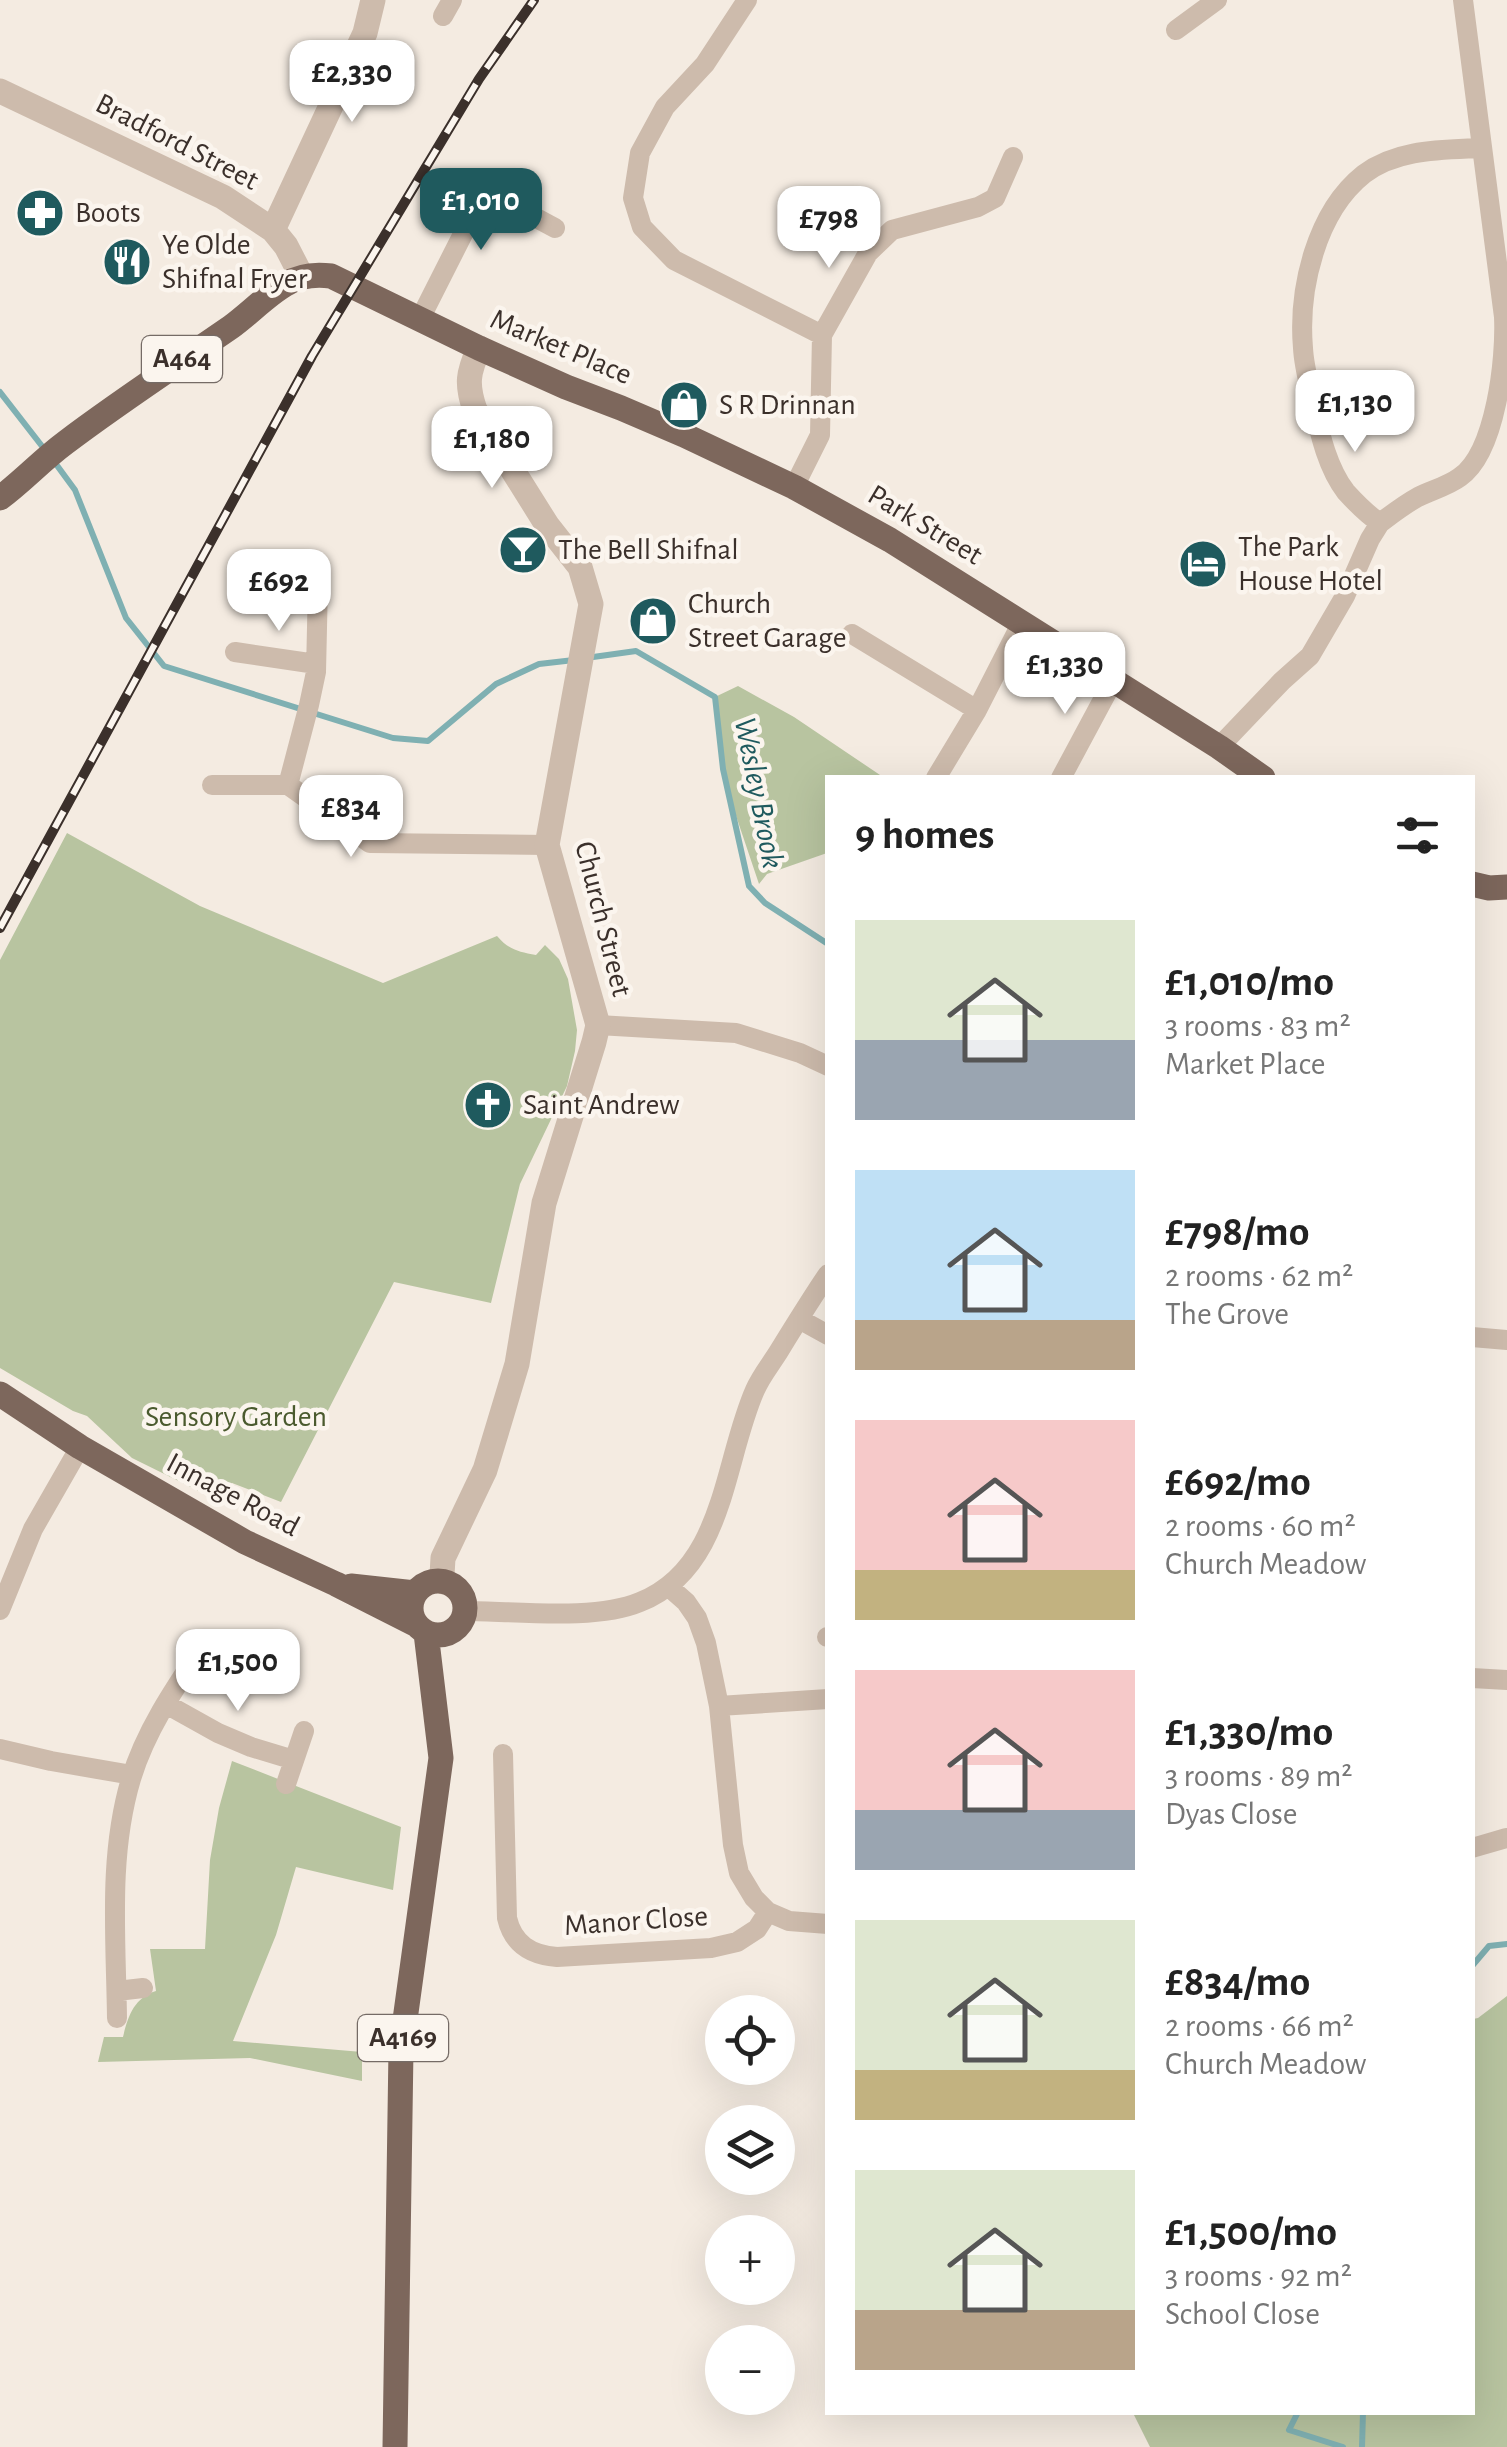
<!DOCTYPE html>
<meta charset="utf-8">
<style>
body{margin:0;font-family:"Alegreya Sans",sans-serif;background:#f6f6f6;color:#222;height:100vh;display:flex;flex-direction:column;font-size:38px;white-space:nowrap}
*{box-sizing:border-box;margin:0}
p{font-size:32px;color:#767676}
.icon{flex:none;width:55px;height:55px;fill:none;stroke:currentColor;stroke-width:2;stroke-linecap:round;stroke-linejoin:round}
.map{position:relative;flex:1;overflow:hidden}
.side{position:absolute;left:825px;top:775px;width:650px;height:1640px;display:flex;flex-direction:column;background:#fff;border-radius:0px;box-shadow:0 10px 40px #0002}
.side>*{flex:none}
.fabs{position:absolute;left:705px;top:1995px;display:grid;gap:20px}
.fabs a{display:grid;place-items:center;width:90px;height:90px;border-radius:50%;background:#fff;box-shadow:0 10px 40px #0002;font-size:50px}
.price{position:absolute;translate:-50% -85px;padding:0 22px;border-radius:20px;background:#fff;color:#222;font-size:32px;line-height:65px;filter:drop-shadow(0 2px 5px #0008)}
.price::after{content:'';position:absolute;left:50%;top:60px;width:30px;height:22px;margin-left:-15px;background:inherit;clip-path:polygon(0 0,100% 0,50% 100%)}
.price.current{background:#1f5a5e;color:#fff}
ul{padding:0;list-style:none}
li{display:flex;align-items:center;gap:30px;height:250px;padding:0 30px}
li span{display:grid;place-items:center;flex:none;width:280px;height:200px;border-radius:0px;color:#555}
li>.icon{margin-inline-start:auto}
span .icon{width:120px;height:120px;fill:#fffc;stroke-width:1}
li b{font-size:42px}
h2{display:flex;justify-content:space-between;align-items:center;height:120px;padding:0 30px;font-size:42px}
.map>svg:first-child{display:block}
</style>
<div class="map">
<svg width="1507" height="2447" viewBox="0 0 1507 2447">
<rect width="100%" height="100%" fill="#f4ebe1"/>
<path fill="#b8c4a0" d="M738 686 794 717 883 777 828 778 827 853 767 874 759 884 729 795 715 697Z
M67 833 200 906 383 983 497 936C509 950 519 952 536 955L545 945 559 959 568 979 577 1030 575 1051 567 1086 520 1184 491 1303 394 1282 281 1502 232 1483 221 1502 132 1458 87 1416 73 1411 0 1368V960Z
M232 1761 401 1827 393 1890 296 1867 276 1935 233 2041 362 2052V2081L250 2058 98 2062 104 2037H123C128 2016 134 1998 156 1991L150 1949H205L210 1860 219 1808Z
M1507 1996V2447H1150L1133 2413 1472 2412 1473 2019 1478 2018Z"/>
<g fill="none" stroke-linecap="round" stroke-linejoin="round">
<path stroke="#7fb0b2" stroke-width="6" d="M0 392 45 450
M53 460 75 490 126 618 164 666 393 738 428 741 496 684 539 664 574 660
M586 658 636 651 715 697 723 769 749 886 765 903 828 944
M1472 1966 1489 1946 1507 1944
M1298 2412 1289 2430 1343 2447
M1362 2447 1363 2412"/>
<path stroke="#cdbbac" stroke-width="20" d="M747 0 705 64 665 107 640 153 633 198 642 227 674 260 822 335
M443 16 452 0
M1176 30 1217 0
M420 319 465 230 482 189 555 228
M794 487 820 435 822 335 868 253 892 230 978 207 995 198 1013 157
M1380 523C1392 514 1405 504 1418 497 1432 490 1448 486 1460 477 1496 452 1506 358 1504 317L1463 0
M318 583 316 672 309 705 288 785 370 843 547 845
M852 634 977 710
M235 652 316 664
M1219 747 1282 681 1310 656 1345 596 1370 539 1380 523C1368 515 1356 503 1346 492 1328 469 1320 435 1314 407 1310 387 1304 368 1303 348 1298 289 1316 212 1364 174 1397 149 1441 150 1481 148
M936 778 977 710 1022 622
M1061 778 1113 681
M212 785H288
M598 1025 736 1033 800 1053 828 1066
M799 1319 828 1335
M1472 1337 1507 1340
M0 1610 33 1529 80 1447
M466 1611C515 1611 595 1621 640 1602 725 1568 723 1462 755 1390 761 1376 771 1364 779 1351 795 1325 811 1299 828 1274
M827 1637H828
M1472 1678 1507 1680
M166 1704 218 1733 251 1747 294 1760
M719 1706 828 1699
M0 1749 51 1761 132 1775
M503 1754 507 1918C513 1944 531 1955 557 1957L711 1948 737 1942 757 1929 768 1912 754 1898 739 1873 733 1845 719 1706 706 1643 697 1618 686 1602 669 1587
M286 1784 304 1731
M1472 1848 1506 1838
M768 1912 789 1921 828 1924
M117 1991 143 1988
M117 2018C116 1938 108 1856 131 1779 145 1732 174 1689 201 1649"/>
<path stroke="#cdbbac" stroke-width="25" d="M0 91 223 197 273 230 286 246 302 277
M273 230 365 33 373 0
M444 1582 442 1575 443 1558 485 1470 517 1364 544 1203 594 1042 598 1025 547 845 591 604 580 567 547 525 475 410C466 384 468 373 479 348"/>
<path stroke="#7d675c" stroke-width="25" d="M0 498C23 481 42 460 65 443 119 402 176 365 231 327 249 314 267 295 286 284 299 276 316 274 331 276L479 348 566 387 621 408 684 435 794 487 890 540 1219 747 1263 778
M1472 884 1489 888 1507 887
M0 1394 80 1447 245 1542 336 1584 417 1625
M411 1608a27 27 0 1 1 54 0a27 27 0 1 1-54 0Z
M351 1586 415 1593
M395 2447 401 2049 441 1758 426 1633"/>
<g stroke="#3b302b" stroke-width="10">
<path id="rail" d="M0 928 312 356 479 79 534 0"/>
</g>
<use href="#rail" stroke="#fbf5ee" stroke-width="6" stroke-dasharray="19" stroke-linecap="butt"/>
</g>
<defs>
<g id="pharmacy-disc" transform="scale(2.5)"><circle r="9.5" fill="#1f5a5e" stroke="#fbf5ee"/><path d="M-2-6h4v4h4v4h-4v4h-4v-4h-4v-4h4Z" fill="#fff"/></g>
<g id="restaurant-disc" transform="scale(2.5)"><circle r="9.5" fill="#1f5a5e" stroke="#fbf5ee"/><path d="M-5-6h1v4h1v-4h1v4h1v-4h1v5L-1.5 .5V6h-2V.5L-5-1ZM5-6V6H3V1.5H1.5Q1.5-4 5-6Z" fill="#fff"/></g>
<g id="shop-disc" transform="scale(2.5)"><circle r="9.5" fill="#1f5a5e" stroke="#fbf5ee"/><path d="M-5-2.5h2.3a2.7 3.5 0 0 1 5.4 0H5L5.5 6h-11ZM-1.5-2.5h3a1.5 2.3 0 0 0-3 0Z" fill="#fff"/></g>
<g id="bar-disc" transform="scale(2.5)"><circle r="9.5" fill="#1f5a5e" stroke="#fbf5ee"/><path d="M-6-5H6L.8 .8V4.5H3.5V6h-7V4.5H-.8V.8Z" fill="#fff"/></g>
<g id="hotel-disc" transform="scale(2.5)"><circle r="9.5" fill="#1f5a5e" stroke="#fbf5ee"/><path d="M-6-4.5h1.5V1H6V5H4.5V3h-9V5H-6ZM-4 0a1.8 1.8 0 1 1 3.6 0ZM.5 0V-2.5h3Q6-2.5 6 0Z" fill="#fff"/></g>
<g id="church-disc" transform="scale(2.5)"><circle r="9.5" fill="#1f5a5e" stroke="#fbf5ee"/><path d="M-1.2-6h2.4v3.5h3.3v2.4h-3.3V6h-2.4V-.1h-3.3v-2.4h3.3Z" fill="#fff"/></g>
</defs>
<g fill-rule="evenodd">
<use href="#pharmacy-disc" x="40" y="213"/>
<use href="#restaurant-disc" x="127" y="262"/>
<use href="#shop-disc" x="684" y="405"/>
<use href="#bar-disc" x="523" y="550"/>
<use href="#hotel-disc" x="1203" y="564"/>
<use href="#shop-disc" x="653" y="621"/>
<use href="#church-disc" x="488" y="1105"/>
</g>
<g text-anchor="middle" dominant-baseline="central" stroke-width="9" stroke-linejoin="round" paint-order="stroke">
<g fill="#fbf5ee" stroke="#756b66" stroke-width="2.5">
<rect x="142" y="336" width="80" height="46" rx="8"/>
<rect x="358" y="2015" width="90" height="46" rx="8"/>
</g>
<g font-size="28" font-weight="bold" fill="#3b302b">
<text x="182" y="359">A464</text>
<text x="403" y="2038">A4169</text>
</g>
<g font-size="30" fill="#3b302b" stroke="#fbf5ee">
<text transform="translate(177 142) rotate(27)">Bradford Street</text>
<text transform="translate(561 347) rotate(23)">Market Place</text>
<text transform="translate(925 525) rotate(31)">Park Street</text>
<text transform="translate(603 919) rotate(76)">Church Street</text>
<text transform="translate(233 1495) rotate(28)">Innage Road</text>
<text transform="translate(636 1921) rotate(-4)">Manor Close</text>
</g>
<g font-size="30" fill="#3b302b" stroke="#fbf5ee" text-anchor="start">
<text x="75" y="213">Boots</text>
<text x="162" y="245">Ye Olde<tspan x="162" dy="34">Shifnal Fryer</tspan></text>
<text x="719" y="405">S R Drinnan</text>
<text x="1238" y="547">The Park<tspan x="1238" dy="34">House Hotel</tspan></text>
<text x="558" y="550">The Bell Shifnal</text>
<text x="688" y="604">Church<tspan x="688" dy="34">Street Garage</tspan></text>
<text x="523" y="1105">Saint Andrew</text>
</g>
<g font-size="30" fill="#4a5a2e" stroke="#fbf5ee">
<text x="236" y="1417">Sensory Garden</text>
</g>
<g font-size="32" font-style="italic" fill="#1f5a5e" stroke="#fbf5ee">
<text transform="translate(759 793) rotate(79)">Wesley Brook</text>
</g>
</g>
</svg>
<div class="fabs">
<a><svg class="icon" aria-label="locate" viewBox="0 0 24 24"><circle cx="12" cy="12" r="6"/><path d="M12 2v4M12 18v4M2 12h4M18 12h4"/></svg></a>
<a><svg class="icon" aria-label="layers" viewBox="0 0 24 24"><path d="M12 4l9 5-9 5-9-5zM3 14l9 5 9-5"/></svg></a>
<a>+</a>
<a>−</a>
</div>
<b class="price" style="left:352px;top:125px">£2,330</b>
<b class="price current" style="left:481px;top:253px">£1,010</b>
<b class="price" style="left:829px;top:271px">£798</b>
<b class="price" style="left:1355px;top:455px">£1,130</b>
<b class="price" style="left:492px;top:491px">£1,180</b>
<b class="price" style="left:279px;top:634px">£692</b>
<b class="price" style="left:1065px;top:717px">£1,330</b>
<b class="price" style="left:351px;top:860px">£834</b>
<b class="price" style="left:238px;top:1714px">£1,500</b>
<section class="side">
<h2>9 homes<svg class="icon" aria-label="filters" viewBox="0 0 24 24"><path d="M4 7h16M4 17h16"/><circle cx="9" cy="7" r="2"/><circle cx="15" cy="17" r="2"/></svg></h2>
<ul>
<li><span style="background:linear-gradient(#dfe7d0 60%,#9aa5b1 0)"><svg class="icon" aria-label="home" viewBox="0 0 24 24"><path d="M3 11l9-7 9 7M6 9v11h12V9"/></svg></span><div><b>£1,010/mo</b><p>3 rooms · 83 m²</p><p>Market Place</p></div></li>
<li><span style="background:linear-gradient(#bfe0f5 75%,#b9a48a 0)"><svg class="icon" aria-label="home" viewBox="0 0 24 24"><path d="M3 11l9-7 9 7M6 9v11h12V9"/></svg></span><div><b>£798/mo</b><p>2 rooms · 62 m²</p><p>The Grove</p></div></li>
<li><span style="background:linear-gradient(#f6c9c9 75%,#c2b280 0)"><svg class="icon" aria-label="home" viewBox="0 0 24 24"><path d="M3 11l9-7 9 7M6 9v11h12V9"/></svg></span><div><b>£692/mo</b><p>2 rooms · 60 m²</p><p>Church Meadow</p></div></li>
<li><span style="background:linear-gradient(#f6c9c9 70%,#9aa5b1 0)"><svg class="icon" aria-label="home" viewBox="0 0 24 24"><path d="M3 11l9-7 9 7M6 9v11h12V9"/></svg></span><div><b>£1,330/mo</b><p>3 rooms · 89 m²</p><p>Dyas Close</p></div></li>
<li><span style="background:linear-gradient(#dfe7d0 75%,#c2b280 0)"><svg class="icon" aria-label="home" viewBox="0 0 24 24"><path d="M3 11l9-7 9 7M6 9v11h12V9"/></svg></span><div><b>£834/mo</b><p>2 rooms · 66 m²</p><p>Church Meadow</p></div></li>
<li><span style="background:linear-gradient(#dfe7d0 70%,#b9a48a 0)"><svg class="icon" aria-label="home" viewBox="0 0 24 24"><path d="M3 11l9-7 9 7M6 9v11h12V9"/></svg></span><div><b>£1,500/mo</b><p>3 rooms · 92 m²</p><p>School Close</p></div></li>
</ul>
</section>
</div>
